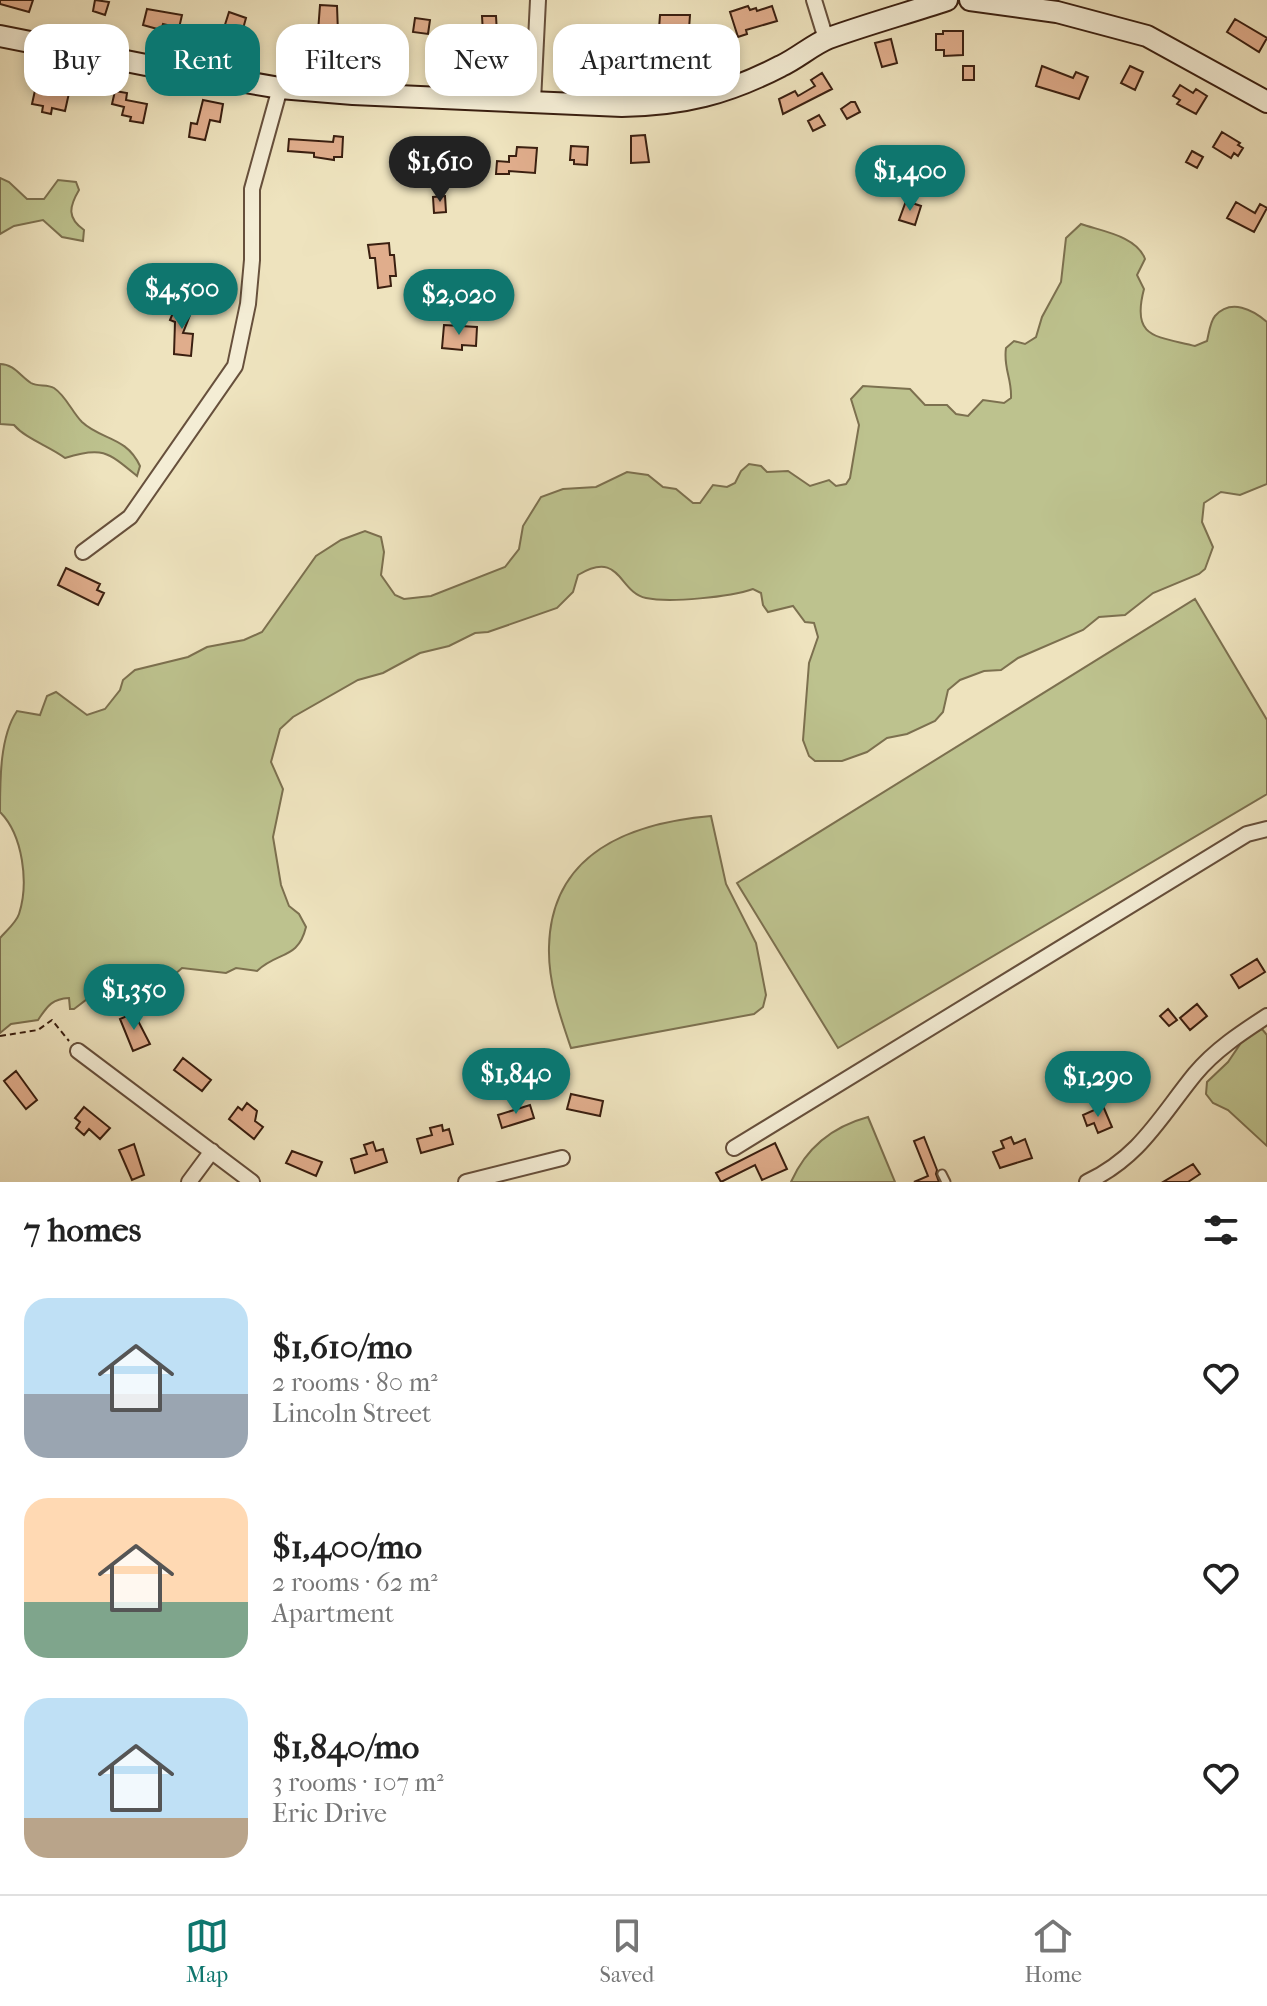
<!DOCTYPE html>
<html lang="en">
<head>
<meta charset="utf-8">
<style>
  :root { --surface:#fff; --page:#f6f6f6; --text:#222; --muted:#767676; --line:#e0e0e0; --accent:#0f766e }
  body { margin:0; font-family:"IM FELL French Canon",serif; background:var(--page); color:var(--text); height:100vh; display:flex; flex-direction:column; font-size:30px; white-space:nowrap }
  * { box-sizing:border-box; margin:0 }
  p { font-size:26px; color:var(--muted) }
  .icon { flex:none; width:44px; height:44px; fill:none; stroke:currentColor; stroke-width:2; stroke-linecap:round; stroke-linejoin:round }
  .map { position:relative; height:1182px; overflow:hidden }
  .panel { display:flex; flex-direction:column; background:var(--surface); flex:1 }
  .panel>* { flex:none }
  .hud { position:absolute; left:24px; top:24px; width:800px; height:72px; display:flex; gap:16px }
  .price { position:absolute; translate:-50% -68px; padding:0 18px; border-radius:28px; background:var(--accent); color:#fff; font-size:26px; line-height:52px; filter:drop-shadow(0 2px 4px #0008) }
  .price::after { content:''; position:absolute; left:50%; top:48px; width:24px; height:18px; margin-left:-12px; background:inherit; clip-path:polygon(0 0,100% 0,50% 100%) }
  .price.current { background:#222; color:#fff }
  ul { padding:0; list-style:none }
  li { display:flex; align-items:center; gap:24px; height:200px; padding:0 24px }
  li span { display:grid; place-items:center; flex:none; width:224px; height:160px; border-radius:24px; color:#555 }
  li>.icon { margin-inline-start:auto }
  span .icon { width:96px; height:96px; fill:#fffc; stroke-width:1 }
  li b { font-size:34px }
  h2 { display:flex; justify-content:space-between; align-items:center; height:96px; padding:0 24px; font-size:34px }
  .pill { padding:0 28px; border-radius:24px; background:var(--surface); box-shadow:0 4px 12px #0003; font-size:28px; line-height:72px }
  .pill.current { background:var(--accent); color:#fff }
  .tab-bar { display:flex; justify-content:space-around; align-items:center; height:112px; border-top:2px solid var(--line); background:var(--surface); font-size:22px; color:var(--muted) }
  .tab-bar a { display:grid; justify-items:center; gap:4px }
  .tab-bar .current { color:var(--accent) }
  .map>svg:first-child { display:block }
</style>
</head>
<body>
<div class="map">
<svg width="1267" height="1182" viewBox="0 0 1267 1182">
  <rect width="100%" height="100%" fill="#eee3be"/>
  <filter id="stains"><feTurbulence type="fractalNoise" baseFrequency=".0025" numOctaves="4"/><feColorMatrix values="0 0 0 0 .2 0 0 0 0 .09 0 0 0 0 .02 0 0 0 .5 -.17"/></filter>
  <radialGradient id="worn" r=".72"><stop offset=".6" stop-color="#630" stop-opacity="0"/><stop offset="1" stop-color="#630" stop-opacity=".3"/></radialGradient>
  <path fill="#bdc28e" stroke="#7c704f" stroke-width="2" d="M0,178L9,182L27,199H44L58,180L76,182L79,190C69,207 67,218 84,230L83,241L62,237L43,220L14,226L0,234Z
    M1081,224C1101,231 1137,236 1145,259L1137,275L1144,289C1131,338 1155,336 1195,346L1207,341C1209,333 1210,322 1215,316C1231,298 1253,310 1267,322V484L1240,495L1221,492L1204,503L1202,522L1213,547L1205,569L1199,574L1153,593L1125,615L1099,617L1083,630L1018,658L1001,670L984,671L960,680L948,690L943,712L935,721L907,734L887,738L867,752L842,761H815L809,756L803,740L809,663L818,637L814,623L805,622L793,606L768,612L763,605L761,593L753,589C730,597 670,603 646,598C618,592 621,549 578,575L573,592L557,608L488,632L475,633L449,646L420,653L383,673L358,680L293,717L280,729L271,762L283,789L273,837L281,885L289,906L299,914L306,927C298,960 278,951 257,971L236,968L226,973L182,968L166,982L148,987L126,981L103,987L74,1009H70L69,998C51,999 47,1007 38,1020L11,1024L0,1033V938C6,931 16,923 19,914C29,883 23,835 0,812C0,779 0,736 17,711L40,715L47,696L56,692L87,715L105,709L120,690L123,680L135,670L188,657L207,647L244,640L262,632L316,556L341,540L365,531L381,537L384,552L381,575L395,595L404,599L431,596L505,567L519,549L523,526L541,497L563,489L596,487L627,472L648,475L663,487L676,489L693,503H700L713,485L727,487L735,483L741,471L749,464L761,466L767,472L788,471L810,486L829,480L836,486L846,484L850,478L859,425L851,399L863,386L910,389L925,405H947L956,414L968,416L983,400L1004,403L1011,398C1012,378 1003,368 1006,348L1014,341L1025,344L1036,337L1042,317L1061,282L1066,238Z
    M0,364C14,364 20,376 31,383C38,387 47,384 54,388C66,396 72,412 82,422C101,440 126,436 140,466L137,476C108,452 102,446 65,458C49,446 26,439 14,425L0,424Z
    M1195,599L1267,720V794L838,1048L737,883Z
    M711,816L726,884L756,943L766,995L763,1007L754,1014L571,1048C560,1016 548,982 549,947C551,853 630,823 711,816Z
    M1262,1029L1267,1035V1146L1228,1110L1213,1103L1206,1094L1207,1082L1228,1062L1245,1037Z
    M868,1117L895,1182H791C806,1148 831,1127 868,1117Z"/>
  <path fill="#e0ad8c" stroke="#3a1f10" stroke-width="2" d="M0,0H33L29,12L0,4Z
    M95,0L109,2L105,15L93,11Z
    M320,5L337,6L338,33L318,32Z
    M748,6L750,10L756,8L757,11L772,6L777,21L746,30L747,34L738,37L730,12Z
    M147,9L182,15L179,28L163,24L161,30L143,25Z
    M229,12L246,18L241,36L223,31Z
    M660,15H690L689,29H683L682,64H664V29H659Z
    M482,16H496L498,51H484Z
    M415,18L430,20L428,34L413,32Z
    M1235,19L1267,38L1259,52L1227,32Z
    M943,31H963V55L944,56V50H936V34H943Z
    M891,39L897,63L882,67L875,43Z
    M592,46L609,47L608,59L591,58Z
    M963,66H974V80H963Z
    M1042,66L1073,78L1076,72L1088,77L1079,99L1036,86Z
    M1130,66L1143,72L1135,90L1121,83Z
    M822,73L832,89L783,114L779,99L795,91L798,96L815,86L811,80Z
    M1180,85L1193,93L1196,89L1207,96L1196,114L1177,104L1180,100L1173,96Z
    M36,86L69,93L65,111L52,108L51,114L42,112L43,106L32,104Z
    M115,91L127,93L126,100L147,104L143,123L130,121L131,117L122,115L124,107L112,104Z
    M203,100L223,104L220,122L210,120L205,140L189,137L191,123L197,124Z
    M851,102H855L860,112L847,119L841,109Z
    M819,115L825,125L813,131L808,121Z
    M1222,132L1240,143L1238,145L1243,148L1238,156L1234,153L1231,158L1213,147Z
    M645,135L649,162L631,163V136Z
    M334,136L343,137L342,157H334V160L314,157V153L288,151L289,139L333,142Z
    M571,146L588,147L587,165L574,164V160H570Z
    M517,147L537,148L535,173L509,171V174H496L497,161L509,162V156H516Z
    M426,148V168L416,169V149Z
    M1192,151L1203,157L1197,168L1186,162Z
    M445,196L446,212L434,213L433,197Z
    M906,201L921,206L915,225L899,220Z
    M1236,202L1255,213L1260,204L1267,208L1254,232L1227,218Z
    M389,243L390,255H394L396,276H390L391,286L378,288L375,258H370L368,245Z
    M177,303L192,310L183,333L193,334L191,356L174,354L175,322L170,320Z
    M444,325L477,327L476,346L462,345V350L442,348Z
    M66,568L100,584L97,590L104,593L98,605L58,585Z
    M1257,959L1265,972L1239,988L1231,975Z
    M1197,1004L1207,1016L1190,1030L1180,1018Z
    M1168,1009L1177,1020L1169,1026L1160,1016Z
    M134,1013L150,1044L133,1051L120,1019Z
    M183,1058L211,1080L202,1091L174,1070Z
    M16,1071L37,1100L26,1109L4,1081Z
    M1104,1074L1110,1085L1095,1093L1089,1080Z
    M571,1094L603,1101L600,1116L567,1109Z
    M247,1103L257,1111L255,1121L263,1127L254,1139L229,1119L238,1107L242,1110Z
    M530,1105L534,1118L502,1128L498,1115Z
    M1103,1106L1112,1127L1098,1133L1094,1123L1087,1126L1083,1115Z
    M84,1107L110,1128L100,1139L89,1129L84,1135L76,1128L80,1122L75,1118Z
    M442,1125L443,1131L449,1129L453,1144L421,1153L417,1139L432,1135L430,1128Z
    M924,1137L937,1170L936,1174L939,1182H914L928,1176L914,1141Z
    M1011,1137L1014,1144L1025,1139L1032,1158L1000,1168L993,1152L1004,1148L1001,1141Z
    M373,1142L376,1151L383,1149L387,1162L355,1173L351,1159L367,1154L364,1145Z
    M775,1143L787,1169L762,1180L755,1165L721,1182L716,1173Z
    M134,1144L144,1175L132,1180L119,1150Z
    M292,1151L322,1162L316,1176L286,1163Z
    M1193,1164L1200,1174L1188,1182H1163Z"/>
  <g fill="none" stroke-linecap="round" stroke-linejoin="round">
    <g stroke="#67503c" stroke-width="11">
      <path id="lane" d="M942,1174L946,1182"/>
    </g>
    <g stroke="#67503c" stroke-width="18">
      <path id="street" d="M814,0L826,39
        M533,101L538,0
        M83,552L130,517L235,366L248,304L252,260V189L280,88
        M78,1051L252,1182
        M734,1148L1247,834L1267,829
        M189,1182L212,1151
        M466,1182L562,1158
        M1087,1182C1140,1157 1160,1117 1195,1074C1215,1050 1241,1033 1267,1016"/>
    </g>
    <g stroke="#3a1f10" stroke-width="24">
      <path id="secondary" d="M970,0L1057,12L1147,36L1267,102
        M0,36L146,65L280,88L353,94L622,106C683,105 727,94 781,66C798,58 812,45 829,38C868,24 908,13 947,0"/>
    </g>
    <path stroke="#3a1f10" stroke-width="2" stroke-dasharray="6 4" stroke-linecap="butt" d="M0,1036L38,1030L52,1020L69,1041"/>
    <use href="#lane" stroke="#f4edd5" stroke-width="7"/>
    <use href="#street" stroke="#f4edd5" stroke-width="14"/>
    <use href="#secondary" stroke="#f4edd5" stroke-width="20"/>
  </g>
  <rect width="100%" height="100%" filter="url(#stains)"/>
  <rect width="100%" height="100%" fill="url(#worn)"/>
</svg>
<b class="price current" style="left:440px;top:204px">$1,610</b>
<b class="price" style="left:910px;top:213px">$1,400</b>
<b class="price" style="left:182px;top:331px">$4,500</b>
<b class="price" style="left:459px;top:337px">$2,020</b>
<b class="price" style="left:134px;top:1032px">$1,350</b>
<b class="price" style="left:516px;top:1116px">$1,840</b>
<b class="price" style="left:1098px;top:1119px">$1,290</b>
<div class="hud">
<a class="pill">Buy</a>
<a class="pill current">Rent</a>
<a class="pill">Filters</a>
<a class="pill">New</a>
<a class="pill">Apartment</a>
</div>
</div>
<section class="panel">
<h2>7 homes<svg class="icon" aria-label="filters" viewBox="0 0 24 24"><path d="M4 7h16M4 17h16"/><circle cx="9" cy="7" r="2"/><circle cx="15" cy="17" r="2"/></svg></h2>
<ul>
<li><span style="background:linear-gradient(#bfe0f5 60%,#9aa5b1 0)"><svg class="icon" aria-label="home" viewBox="0 0 24 24"><path d="M3 11l9-7 9 7M6 9v11h12V9"/></svg></span><div><b>$1,610/mo</b><p>2 rooms · 80 m²</p><p>Lincoln Street</p></div><svg class="icon" aria-label="heart" viewBox="0 0 24 24"><path d="M12 20l-8-8c-3-5 5-10 8-4 3-6 11-1 8 4z"/></svg></li>
<li><span style="background:linear-gradient(#ffd9b3 65%,#7fa58c 0)"><svg class="icon" aria-label="home" viewBox="0 0 24 24"><path d="M3 11l9-7 9 7M6 9v11h12V9"/></svg></span><div><b>$1,400/mo</b><p>2 rooms · 62 m²</p><p>Apartment</p></div><svg class="icon" aria-label="heart" viewBox="0 0 24 24"><path d="M12 20l-8-8c-3-5 5-10 8-4 3-6 11-1 8 4z"/></svg></li>
<li><span style="background:linear-gradient(#bfe0f5 75%,#b9a48a 0)"><svg class="icon" aria-label="home" viewBox="0 0 24 24"><path d="M3 11l9-7 9 7M6 9v11h12V9"/></svg></span><div><b>$1,840/mo</b><p>3 rooms · 107 m²</p><p>Eric Drive</p></div><svg class="icon" aria-label="heart" viewBox="0 0 24 24"><path d="M12 20l-8-8c-3-5 5-10 8-4 3-6 11-1 8 4z"/></svg></li>
</ul>
</section>
<nav class="tab-bar">
<a class="current"><svg class="icon" aria-label="map" viewBox="0 0 24 24"><path d="M3 6l6-2 6 2 6-2v14l-6 2-6-2-6 2zM9 4v14M15 6v14"/></svg>Map</a>
<a><svg class="icon" aria-label="saved" viewBox="0 0 24 24"><path d="M7 4h10v16l-5-4-5 4z"/></svg>Saved</a>
<a><svg class="icon" aria-label="home" viewBox="0 0 24 24"><path d="M3 11l9-7 9 7M6 9v11h12V9"/></svg>Home</a>
</nav>
</body>
</html>
